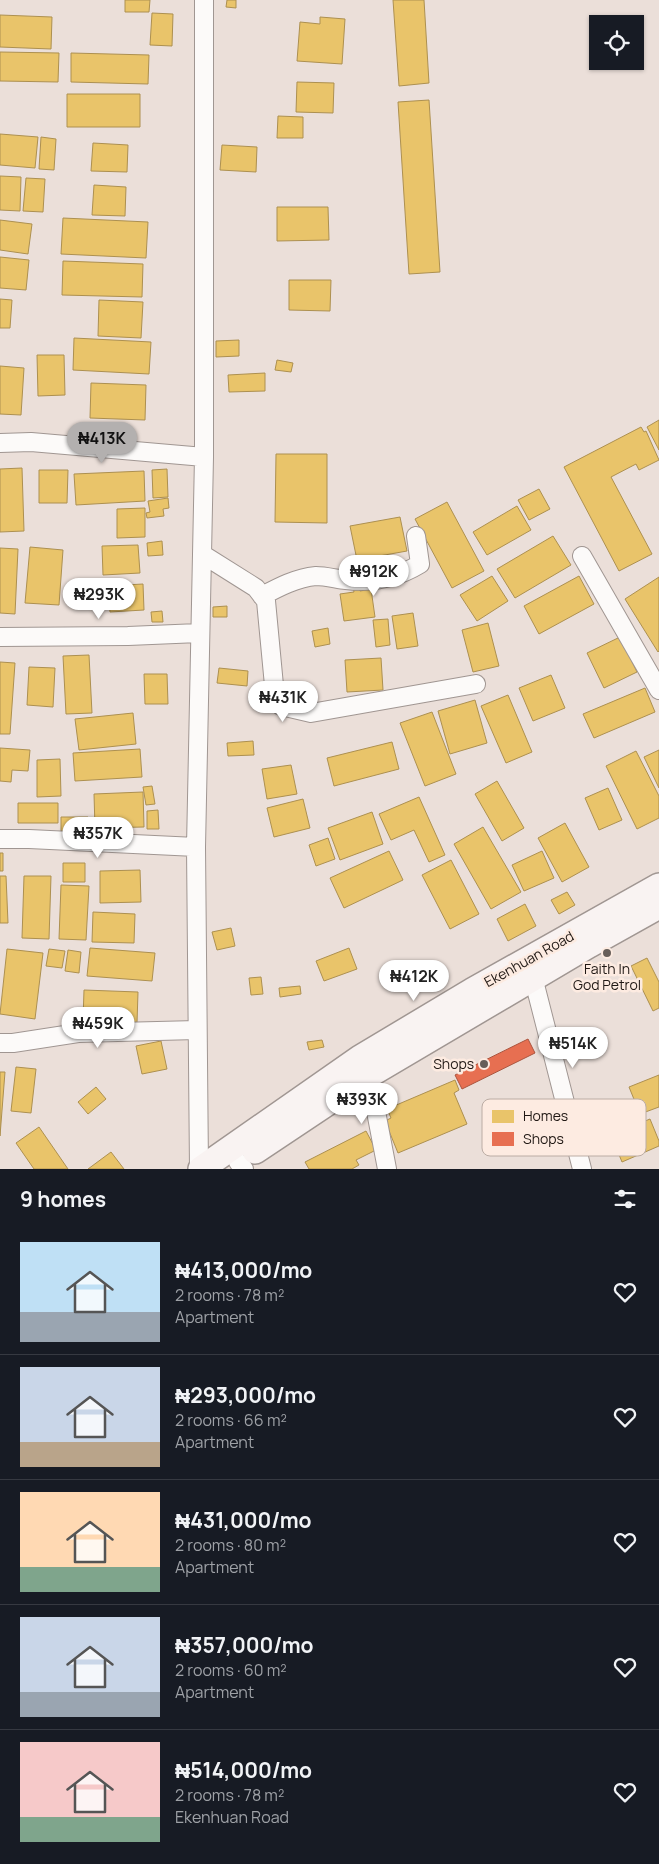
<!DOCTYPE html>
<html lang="en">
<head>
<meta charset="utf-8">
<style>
  :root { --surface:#171b24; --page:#242831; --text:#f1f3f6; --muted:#9ea1a6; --line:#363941; --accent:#b3b0af }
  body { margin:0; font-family:Manrope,sans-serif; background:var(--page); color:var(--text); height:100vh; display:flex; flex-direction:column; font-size:19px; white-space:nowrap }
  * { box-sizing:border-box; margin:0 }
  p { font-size:16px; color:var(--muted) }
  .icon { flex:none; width:28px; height:28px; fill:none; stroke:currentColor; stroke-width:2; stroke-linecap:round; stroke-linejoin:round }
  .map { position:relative; height:1169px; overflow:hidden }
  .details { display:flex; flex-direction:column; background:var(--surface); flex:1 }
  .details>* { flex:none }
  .tools { position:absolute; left:589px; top:15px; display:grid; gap:10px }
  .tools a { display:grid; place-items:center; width:55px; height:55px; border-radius:0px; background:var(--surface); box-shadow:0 1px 4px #0004; font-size:25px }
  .price { position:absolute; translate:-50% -42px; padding:0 11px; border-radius:18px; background:#fff; color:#222; font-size:16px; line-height:32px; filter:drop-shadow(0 1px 2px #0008) }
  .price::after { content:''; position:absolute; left:50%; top:30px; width:15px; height:11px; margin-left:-8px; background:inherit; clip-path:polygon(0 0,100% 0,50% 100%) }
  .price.on { background:var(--accent); color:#111 }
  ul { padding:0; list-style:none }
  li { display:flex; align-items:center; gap:15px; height:125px; padding:0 20px }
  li+li { border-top:1px solid var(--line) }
  li span { display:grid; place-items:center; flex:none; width:140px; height:100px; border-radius:0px; color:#555 }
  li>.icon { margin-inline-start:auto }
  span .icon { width:60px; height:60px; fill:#fffc; stroke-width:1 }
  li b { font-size:21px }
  h2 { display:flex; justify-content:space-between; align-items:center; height:60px; padding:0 20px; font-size:21px }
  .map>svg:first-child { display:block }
</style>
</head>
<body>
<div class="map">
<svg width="659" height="1169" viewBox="0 0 659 1169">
  <rect width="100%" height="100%" fill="#ebdfd9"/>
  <path fill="#e9c46a" stroke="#ad9050" d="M125,0H150L149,12H125Z
    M227,0H236V8L226,7Z
    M393,0H424L429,83L399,86Z
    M152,13L173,14L172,46L150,45Z
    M0,15L52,17L51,49L0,47Z
    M320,17L345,19L342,64L297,61L300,22L320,24Z
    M0,52L59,53L58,82L0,81Z
    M71,53L149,55L148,84L71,82Z
    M297,82L334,83L333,113L296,112Z
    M67,94H140V127H67Z
    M429,100L440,272L409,274L398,102Z
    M278,116L303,117V138H277Z
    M0,134L38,137L35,168L0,165Z
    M41,137L56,139L54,170L39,169Z
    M93,143L128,145L127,172L91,171Z
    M222,145L257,147L256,172L220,170Z
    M0,176L21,177L20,211L0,210Z
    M26,178L45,179L43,212L23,211Z
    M94,185L126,187L125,216L92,215Z
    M277,207H328L329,240L277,241Z
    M63,218L148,222L146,258L61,254Z
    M0,220L32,224L28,254L0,250Z
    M0,257L29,260L26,290L0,288Z
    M63,261L143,264L142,297L62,295Z
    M289,280H331L330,311L289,310Z
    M0,299L12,300L10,328H0Z
    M99,300L143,302L141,338L98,336Z
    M74,338L151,342L149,374L73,370Z
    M239,340V356L216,357V341Z
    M37,355H64L65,395L38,396Z
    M277,360L293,363L291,372L275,370Z
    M0,366L24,368L21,415L0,414Z
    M265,373V391L229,392L228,375Z
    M91,383L146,385L145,420L90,418Z
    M659,420V450L647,427Z
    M641,427L644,432L646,431L659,460L639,470L636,464L611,477L652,554L619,571L564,467Z
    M276,454H327V523L275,522Z
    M22,468L24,531L0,532V469Z
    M167,469L168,497L153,498L152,470Z
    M39,470H68L67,503H39Z
    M144,471L145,501L76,505L74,474Z
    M539,489L550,509L529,520L518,500Z
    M168,498L169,508L163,509L164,516L147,518L146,513L150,512L148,501Z
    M447,502L484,571L452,588L415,519Z
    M517,506L531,530L487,555L473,532Z
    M145,508V537L117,538V509Z
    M400,517L407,551L357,560L350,526Z
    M553,536L571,565L515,598L497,569Z
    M162,541L163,555L148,556L147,543Z
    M138,545L140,573L103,575L102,546Z
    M30,547L63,550L59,605L25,603Z
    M0,548L18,549L15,614L0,613Z
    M492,576L508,601L477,621L460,595Z
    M579,576L594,604L539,634L524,606Z
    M659,577V651L658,652L625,599Z
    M143,584L144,610L110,612L108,586Z
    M359,585L360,591L371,589L375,617L344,621L340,594L354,592L353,586Z
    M227,606V617H213V607Z
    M162,611L163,622H152L151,612Z
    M413,613L418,646L397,649L392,616Z
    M388,619L390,645L376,647L373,620Z
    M488,623L499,666L473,672L462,630Z
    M328,628L330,644L315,647L312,631Z
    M620,637L637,672L604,688L587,653Z
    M89,655L92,713L66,714L63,656Z
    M381,658L383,690L347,692L345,660Z
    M0,662L15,663L10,734H0Z
    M29,667L55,668L53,707L27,705Z
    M219,668L248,671L247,686L217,683Z
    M144,674H167L168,704H145Z
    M551,675L565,708L533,721L519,688Z
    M645,688L655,712L594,738L583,714Z
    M508,695L532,752L506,763L481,706Z
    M475,700L487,743L450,754L438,711Z
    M432,712L456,774L425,786L400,723Z
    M133,713L136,744L79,750L75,719Z
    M253,741L254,755L228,756L227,743Z
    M392,742L399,769L334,786L327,758Z
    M0,748L30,750L28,771L12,770L11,782L0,781Z
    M140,749L142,777L75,781L73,753Z
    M659,750V788L644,757Z
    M636,751L659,796V818L637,829L606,766Z
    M60,759L61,796L37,797V760Z
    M291,765L297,794L267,799L262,769Z
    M497,781L524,828L502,841L475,794Z
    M152,786L155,804L146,805L143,787Z
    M608,788L622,820L599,830L585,798Z
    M143,792L144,827L95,828L94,794Z
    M419,797L445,855L429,862L414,830L391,840L379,814Z
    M303,799L310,828L274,837L267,808Z
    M18,803H58V823H18Z
    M158,810L159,829H147V811Z
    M372,812L383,844L340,860L328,828Z
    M61,817H88V831H61Z
    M565,823L589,867L562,882L538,838Z
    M483,827L521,892L491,909L454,844Z
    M328,838L335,859L316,866L309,845Z
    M389,851L403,880L344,908L330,878Z
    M542,851L554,878L524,891L512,865Z
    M0,853H3V871H0Z
    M451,860L479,914L450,929L422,875Z
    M63,863H85V882H63Z
    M140,870L141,902L100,903V871Z
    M0,876H6L8,923H0Z
    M24,876H51L49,939L22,938Z
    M61,885L89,886L86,940L59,939Z
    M567,892L575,905L559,914L551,900Z
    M525,904L536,926L508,941L497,919Z
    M93,912L135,914L134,943L92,942Z
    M231,928L235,946L217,950L212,932Z
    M90,948L155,953L152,981L87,976Z
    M349,948L357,969L324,981L316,961Z
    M7,949L43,953L35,1019L0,1014Z
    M49,949L65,951L62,968L46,966Z
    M68,950L81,952L79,973L65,971Z
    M647,958L659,982V1008L653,1011L631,966Z
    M261,977L263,994L251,995L249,978Z
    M300,986L301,994L280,997L279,988Z
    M84,990L138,992L137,1023L83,1020Z
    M322,1040L324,1047L309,1050L307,1042Z
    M161,1041L167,1069L142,1074L136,1046Z
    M16,1067L36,1069L31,1113L11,1111Z
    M0,1072H5L0,1136Z
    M659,1075V1107L640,1114L629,1087Z
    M455,1080L459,1090L454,1093L467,1124L398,1153L385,1121L391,1118L387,1109Z
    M96,1087L106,1099L88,1114L78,1102Z
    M650,1119L659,1141V1146L622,1162L611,1135Z
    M39,1127L68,1169H34L16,1143Z
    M366,1131L376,1150L356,1160L359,1165L352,1169H309L305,1162Z
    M111,1152L124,1169H88Z"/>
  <path fill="#e76f51" stroke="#ab553f" d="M528,1039L535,1053L462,1089L455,1075Z"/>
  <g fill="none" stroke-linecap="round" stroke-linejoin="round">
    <g stroke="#a09692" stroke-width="20">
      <path id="minor" d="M0,443L31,442L204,457
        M202,554L256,588L266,601L275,696L281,706L311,713L476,684
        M582,556L659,690
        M262,596C279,587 296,578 316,576C325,576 337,579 346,580C372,583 397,578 420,564L416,536
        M0,637L128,636L199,633
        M0,839H29L196,847
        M533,977L582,1169
        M0,1043H13L78,1033L197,1030
        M369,1075L387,1169
        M238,1162L244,1169
        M199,1169L196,847L204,457V0"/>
    </g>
    <g stroke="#a09692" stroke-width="28">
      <path id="secondary" d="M255,1151L369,1075L589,945L659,906
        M201,1169L360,1058L472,991L659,886"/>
    </g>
    <use href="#minor" stroke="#fcfaf9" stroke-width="18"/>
    <use href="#secondary" stroke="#f9f3f2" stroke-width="25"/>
  </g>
  <g fill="#675e59" stroke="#fdebe1" stroke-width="2">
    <circle cx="607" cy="953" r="5"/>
    <circle cx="484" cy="1064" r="5"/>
  </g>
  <g text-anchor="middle" stroke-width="5" stroke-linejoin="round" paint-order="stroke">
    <g font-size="14" fill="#201814" stroke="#fdebe1">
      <text transform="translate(529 959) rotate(-29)" y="5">Ekenhuan Road</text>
    </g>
    <g font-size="14" fill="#201814" stroke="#fdebe1">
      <text x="607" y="974">Faith In<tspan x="607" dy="16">God Petrol</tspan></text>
      <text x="474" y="1069" text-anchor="end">Shops</text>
    </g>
  </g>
  <rect x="482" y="1099" width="164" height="57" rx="8" fill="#fdebe1" stroke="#bbaca4" stroke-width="1"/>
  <rect x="492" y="1110" width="22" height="13" fill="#e9c46a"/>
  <rect x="492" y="1132" width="22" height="14" fill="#e76f51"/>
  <g font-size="14" fill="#201814">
    <text x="523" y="1121">Homes</text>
    <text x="523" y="1144">Shops</text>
  </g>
</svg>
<div class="tools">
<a><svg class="icon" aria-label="locate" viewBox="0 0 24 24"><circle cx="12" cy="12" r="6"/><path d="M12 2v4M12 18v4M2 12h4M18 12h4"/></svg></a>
</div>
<b class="price on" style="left:102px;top:464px">₦413K</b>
<b class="price" style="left:374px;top:597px">₦912K</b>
<b class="price" style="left:99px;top:620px">₦293K</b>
<b class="price" style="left:283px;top:723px">₦431K</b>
<b class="price" style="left:98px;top:859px">₦357K</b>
<b class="price" style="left:414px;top:1002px">₦412K</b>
<b class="price" style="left:98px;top:1049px">₦459K</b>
<b class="price" style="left:573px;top:1069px">₦514K</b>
<b class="price" style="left:362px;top:1125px">₦393K</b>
</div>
<section class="details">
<h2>9 homes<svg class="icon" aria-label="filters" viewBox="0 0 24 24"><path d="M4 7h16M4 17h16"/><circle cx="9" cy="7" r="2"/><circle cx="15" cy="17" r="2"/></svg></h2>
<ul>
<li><span style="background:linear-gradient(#bfe0f5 70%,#9aa5b1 0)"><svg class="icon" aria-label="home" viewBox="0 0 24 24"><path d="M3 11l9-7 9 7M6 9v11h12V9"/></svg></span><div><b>₦413,000/mo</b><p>2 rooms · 78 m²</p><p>Apartment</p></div><svg class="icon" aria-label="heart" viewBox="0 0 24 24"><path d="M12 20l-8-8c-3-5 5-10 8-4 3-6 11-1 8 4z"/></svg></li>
<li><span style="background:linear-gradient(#c9d6e8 75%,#b9a48a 0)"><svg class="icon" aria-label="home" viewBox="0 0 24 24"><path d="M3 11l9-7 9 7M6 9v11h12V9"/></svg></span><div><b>₦293,000/mo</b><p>2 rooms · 66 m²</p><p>Apartment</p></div><svg class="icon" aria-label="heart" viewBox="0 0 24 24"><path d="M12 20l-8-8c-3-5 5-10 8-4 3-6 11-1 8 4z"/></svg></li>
<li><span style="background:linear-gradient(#ffd9b3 75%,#7fa58c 0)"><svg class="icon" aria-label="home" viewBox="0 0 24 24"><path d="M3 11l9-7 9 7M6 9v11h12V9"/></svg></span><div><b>₦431,000/mo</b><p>2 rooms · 80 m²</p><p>Apartment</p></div><svg class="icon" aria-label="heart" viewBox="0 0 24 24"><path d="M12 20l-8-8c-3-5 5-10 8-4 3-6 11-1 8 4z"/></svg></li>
<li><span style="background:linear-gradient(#c9d6e8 75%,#9aa5b1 0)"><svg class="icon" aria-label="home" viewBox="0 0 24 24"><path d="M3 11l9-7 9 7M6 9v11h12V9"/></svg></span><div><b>₦357,000/mo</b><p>2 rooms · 60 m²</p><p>Apartment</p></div><svg class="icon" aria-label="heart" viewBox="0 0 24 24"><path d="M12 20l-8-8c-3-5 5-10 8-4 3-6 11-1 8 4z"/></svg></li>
<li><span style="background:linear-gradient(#f6c9c9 75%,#7fa58c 0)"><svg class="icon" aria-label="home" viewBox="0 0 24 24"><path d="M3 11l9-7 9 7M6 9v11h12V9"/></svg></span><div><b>₦514,000/mo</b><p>2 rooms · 78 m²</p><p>Ekenhuan Road</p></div><svg class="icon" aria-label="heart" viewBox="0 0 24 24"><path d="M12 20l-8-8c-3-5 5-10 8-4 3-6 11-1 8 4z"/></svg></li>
</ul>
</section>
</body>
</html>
